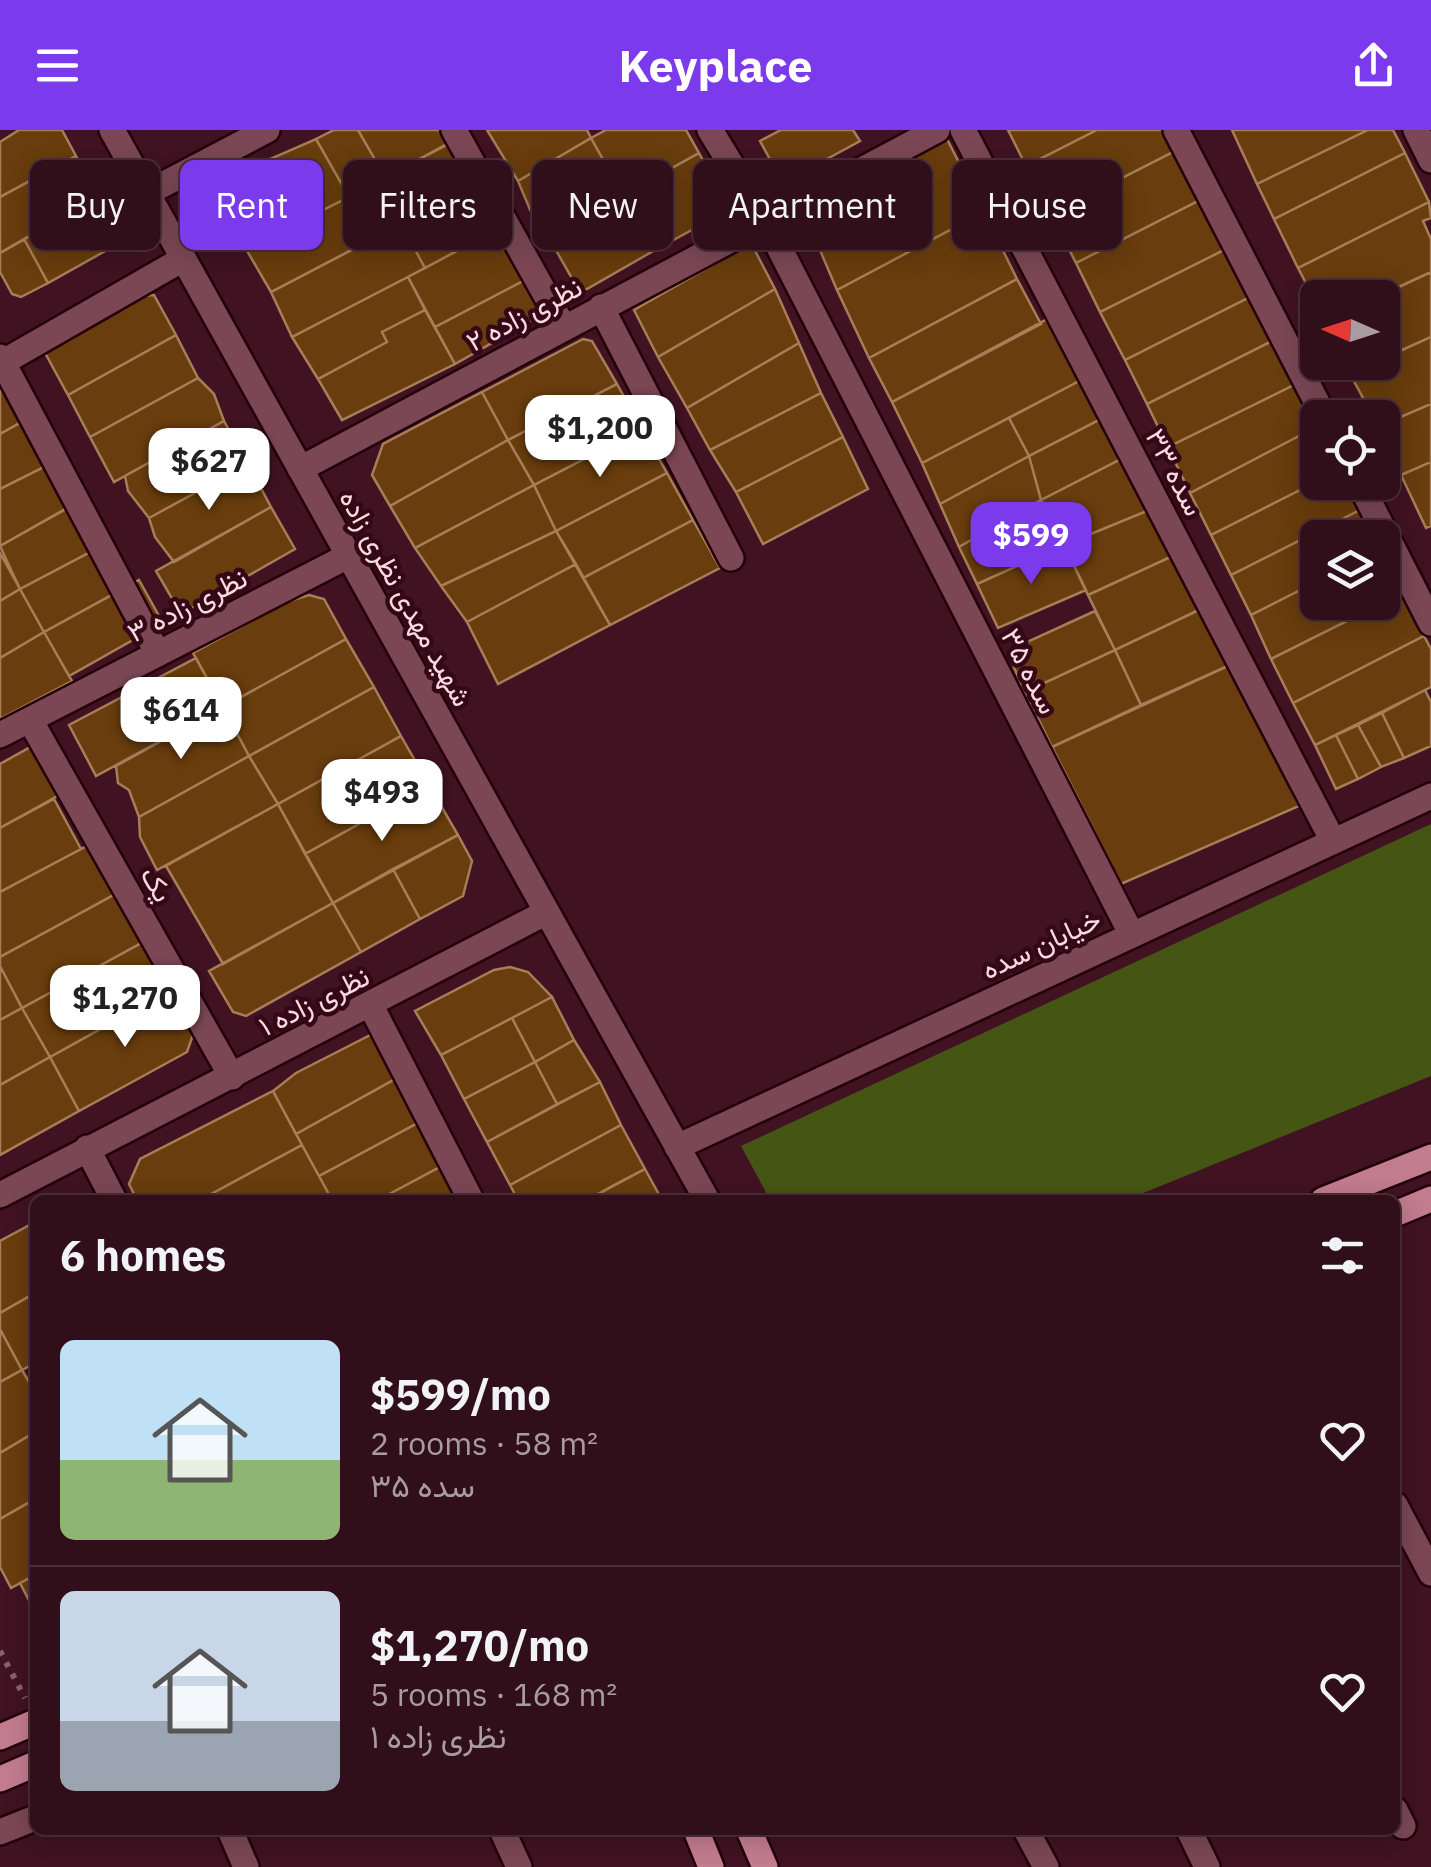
<!DOCTYPE html>
<html lang="en">
<head>
<meta charset="utf-8">
<style>
  :root { --surface:#300e1a; --page:#3c1c27; --text:#f1f3f6; --muted:#a89ca2; --line:#4b2e39; --accent:#7c3aed }
  body { margin:0; font-family:"IBM Plex Sans",Vazirmatn,sans-serif; background:var(--page); color:var(--text); height:100vh; display:flex; flex-direction:column; font-size:38px; white-space:nowrap }
  * { box-sizing:border-box; margin:0 }
  p { font-size:32px; color:var(--muted) }
  .icon { flex:none; width:55px; height:55px; fill:none; stroke:currentColor; stroke-width:2; stroke-linecap:round; stroke-linejoin:round }
  .map { position:relative; flex:1; overflow:hidden }
  .sheet { position:absolute; left:30px; top:1065px; width:1370px; height:640px; display:flex; flex-direction:column; background:var(--surface); border-radius:15px; box-shadow:0 5px 25px #0003,0 0 0 2px var(--line) }
  .sheet>* { flex:none }
  .hud { position:absolute; left:30px; top:30px; width:1372px; height:90px; display:flex; gap:20px }
  .needle { width:65px; rotate:273deg }
  .tools { position:absolute; left:1300px; top:150px; display:grid; gap:20px }
  .tools a { display:grid; place-items:center; width:100px; height:100px; border-radius:15px; background:var(--surface); box-shadow:0 5px 25px #0003,0 0 0 2px var(--line); font-size:50px }
  .price { position:absolute; translate:-50% -85px; padding:0 22px; border-radius:20px; background:#fff; color:#222; font-size:32px; line-height:65px; filter:drop-shadow(0 2px 5px #0008) }
  .price::after { content:''; position:absolute; left:50%; top:60px; width:30px; height:22px; margin-left:-15px; background:inherit; clip-path:polygon(0 0,100% 0,50% 100%) }
  .price.selected { background:var(--accent); color:#fff }
  ul { padding:0; list-style:none }
  li { display:flex; align-items:center; gap:30px; height:250px; padding:0 30px }
  li+li { border-top:2px solid var(--line) }
  li span { display:grid; place-items:center; flex:none; width:280px; height:200px; border-radius:15px; color:#555 }
  li>.icon { margin-inline-start:auto }
  span .icon { width:120px; height:120px; fill:#fffc; stroke-width:1 }
  li b { font-size:42px }
  h2 { display:flex; justify-content:space-between; align-items:center; height:120px; padding:0 30px; font-size:42px }
  .tag { padding:0 35px; border-radius:15px; background:var(--surface); box-shadow:0 5px 25px #0003,0 0 0 2px var(--line); font-size:35px; line-height:90px }
  .tag.selected { background:var(--accent); color:#fff }
  header { display:flex; justify-content:space-between; align-items:center; height:130px; padding:0 30px; background:var(--accent); color:#fff; font-size:45px; font-weight:700 }
  .map>svg:first-child { display:block }
</style>
</head>
<body>
<header><svg class="icon" aria-label="menu" viewBox="0 0 24 24"><path d="M4 6h16M4 12h16M4 18h16"/></svg>Keyplace<svg class="icon" aria-label="share" viewBox="0 0 24 24"><path d="M12 15V3M7 8l5-5 5 5M5 13v7h14v-7"/></svg></header>
<div class="map">
<svg width="1431" height="1737" viewBox="0 0 1431 1737">
  <rect width="100%" height="100%" fill="#401222"/>
  <path fill="#455614" d="M1431,694V946L1126,1070H770L741,1016Z"/>
  <path fill="#693d0d" stroke="#a77e58" stroke-width="2.5" d="M19,0H62L76,26L0,67V12Z
    M334,0H358L385,47L349,67L316,9Z
    M358,0H464L466,5L385,47Z
    M487,0H587L591,8L518,51Z
    M606,0H686L699,23L623,65L591,8Z
    M781,0H853L860,11L790,49L780,48L760,11Z
    M1008,0H1097L1026,36Z
    M1097,0H1174L1183,17L1051,84L1026,36Z
    M1232,0H1368L1257,54Z
    M1393,0L1405,23L1274,89L1257,54L1368,0Z
    M591,8L623,65L549,108L531,82L518,51Z
    M316,9L349,67L303,90L270,29Z
    M947,9L984,82L837,160L805,85Z
    M449,13L473,56L371,110L349,67Z
    M1183,17L1208,66L1076,133L1051,84Z
    M699,23L726,72L723,83L655,120L623,65Z
    M1405,23L1429,72L1298,138L1274,89Z
    M76,26L99,67L0,123V67Z
    M270,29L303,90L275,104L243,44Z
    M243,44L275,104L246,119L220,75L227,53Z
    M473,56L498,99L425,138L401,94Z
    M623,65L655,120L587,159H578L549,108Z
    M1208,66L1232,116L1100,182L1076,133Z
    M99,67L119,105L116,115L48,153L24,109Z
    M349,67L371,110L271,162L246,119Z
    M1429,72L1431,88L1423,91L1431,109V142L1375,168H1318V176L1298,138Z
    M984,82L1017,149L869,228L837,160Z
    M401,94L425,138L292,207L271,162Z
    M498,99L527,149L435,197L408,147Z
    M24,109L48,153L21,167L12,164L0,142V123Z
    M751,113L775,159L658,227L634,180Z
    M1232,116L1256,164L1125,230L1100,182Z
    M1431,142V207L1382,229V168H1375Z
    M408,147L425,180L382,202L387,212L318,249L292,207Z
    M527,149L541,180L536,188L455,234L435,197Z
    M1017,149L1041,194L892,272L869,228Z
    M775,159L799,213L687,278L658,227Z
    M1256,164L1278,208L1147,274L1125,230Z
    M154,165L176,205L68,265L44,221L142,166Z
    M425,180L455,234L342,290L318,249L387,212L382,202Z
    M1053,186L1083,249L922,333L892,272Z
    M176,205L198,248L90,307L68,265Z
    M1431,207V274L1382,295V288H1374L1350,244Z
    M1278,208L1300,252L1168,317L1147,274Z
    M583,209L592,211L617,254L508,310L482,262Z
    M799,213L821,263L710,320L687,278Z
    M0,248L36,284L0,304Z
    M198,248L214,264L224,291L114,352L90,307Z
    M1083,249L1103,288L1029,326L1009,288Z
    M1300,252L1318,296L1190,363L1168,317Z
    M617,254L642,299L534,355L508,310Z
    M482,262L508,310L390,376L372,345L383,314Z
    M821,263L843,307L736,362L710,320Z
    M1431,274V332L1401,345L1382,307V295Z
    M36,284L60,329L0,359V304Z
    M1009,288L1029,326L940,374L922,333Z
    M1103,288L1127,326L1041,370L1029,326Z
    M224,291L248,334L149,388L128,361L125,346Z
    M1318,296V351L1211,405L1190,363Z
    M642,299L667,343L556,401L534,355Z
    M843,307L868,359L763,414L736,362Z
    M508,310L534,355L415,418L390,376Z
    M1029,326L1041,370L959,417L940,374Z
    M1127,326L1154,378L1064,415L1041,370Z
    M60,329L82,370L0,416V359Z
    M1431,332V396L1426,398L1401,345Z
    M248,334L271,377L174,432L155,407L149,388Z
    M667,343L693,390L583,448L556,401Z
    M1318,351L1350,352L1362,379L1231,445L1211,405Z
    M534,355L556,401L441,456L415,418Z
    M1041,370L1064,415L977,454L959,417Z
    M74,374L98,418L20,459L0,416Z
    M271,377L295,419L181,484L156,441Z
    M1154,378L1177,424L1088,465L1064,415Z
    M1362,379L1377,408H1318V451L1251,485L1231,445Z
    M693,390L720,438L610,495L583,448Z
    M556,401L576,434L467,492L441,456Z
    M1064,415L1086,460L998,498L977,454Z
    M98,418L121,460L44,502L20,459Z
    M1382,418L1403,463L1271,529L1251,485L1318,451V472H1382Z
    M0,423L20,459L0,471Z
    M1177,424L1203,478L1115,520L1088,465Z
    M576,434L610,495L498,554L467,492Z
    M139,450L163,493L69,546L44,502Z
    M20,459L44,502L0,528V471Z
    M1403,463L1424,506L1293,573L1271,529Z
    M309,465L324,469L346,509L223,577L193,523L286,472Z
    M1203,478L1230,535L1141,575L1115,520Z
    M1095,481L1115,520L1025,562L1011,531L1016,517Z
    M44,502L72,551L0,589V528Z
    M1424,506L1431,519V557L1315,615L1293,573Z
    M346,509L374,557L249,626L223,577Z
    M1115,520L1141,575L1052,617L1025,562Z
    M196,528L223,577L96,646L69,595Z
    M1230,535L1299,676L1121,754L1052,617Z
    M374,557L401,606L278,674L249,626Z
    M1425,560L1431,572V616L1404,628L1382,583Z
    M223,577L249,626L139,687L129,660L118,653L116,636Z
    M1382,583L1404,628L1381,637L1358,595Z
    M1358,595L1381,637L1358,649L1336,605Z
    M52,605L79,654L0,698V634Z
    M1336,605L1358,649L1336,659L1315,615Z
    M401,606L429,655L305,724L278,674Z
    M249,626L278,674L157,740L140,707L139,687Z
    M429,655L458,705L333,773L305,724Z
    M54,669L81,719L0,762V698Z
    M278,674L333,773L223,834L166,736Z
    M458,705L472,731L463,766L420,789L393,739Z
    M87,716L104,727L121,761L0,827V762Z
    M393,739L420,789L361,822L333,773Z
    M121,761L147,810L22,878L0,836V827Z
    M333,773L361,822L246,886L233,882L209,841Z
    M147,810L173,859L50,927L22,878Z
    M0,836L22,878L0,890Z
    M510,837L528,842L552,867L441,925L415,881L494,840Z
    M173,859L195,899L187,922L79,981L50,927Z
    M552,867L574,910L535,932L512,888Z
    M22,878L50,927L0,955V890Z
    M512,888L535,932L464,969L441,925Z
    M378,901L406,943L296,1004L273,961L296,943Z
    M574,910L600,952L557,974L535,932Z
    M50,927L79,981L0,1025V955Z
    M535,932L557,974L487,1012L464,969Z
    M406,943L429,987L319,1046L296,1004Z
    M600,952L621,995L510,1055L487,1012Z
    M273,961L302,1015L200,1070H137L129,1054L140,1029Z
    M429,987L453,1030L378,1070H332L319,1046Z
    M621,995L645,1039L587,1070H518L510,1055Z
    M302,1015L332,1070H200L246,1045Z
    M453,1030L474,1070H378Z
    M645,1039L662,1070H587L614,1055Z
    M35,1092V1163L0,1183V1111Z
    M35,1163V1233L22,1240L0,1199V1183Z
    M0,1199L22,1240L0,1252Z
    M22,1240L35,1262V1302L0,1323V1252Z
    M35,1302V1369L0,1389V1323Z
    M35,1369V1445L11,1458L0,1437V1389Z
    M35,1445V1482L20,1453Z"/>
  <g fill="none" stroke-linecap="round" stroke-linejoin="round">
    <g stroke="#24000b" stroke-width="30">
      <path id="minor" d="M112,0L707,1070
        M454,0L563,196
        M710,0L765,90L1132,805
        M963,0L1333,711
        M1176,0L1325,288
        M1416,0L1431,30
        M147,63L267,0
        M601,177L731,428
        M0,227L158,524
        M0,234L183,129
        M300,339L937,0
        M1359,352L1431,493
        M30,590L232,947
        M0,605L348,426
        M371,876L471,1070
        M677,1017L1431,666
        M87,1018L114,1070
        M0,1065L547,782
        M1395,1375L1431,1443
        M1395,1680L1403,1696
        M230,1700L246,1737
        M502,1700L519,1737
        M1026,1700L1046,1737
        M1189,1700L1207,1737
        M0,1702L35,1688"/>
    </g>
    <g stroke="#24000b" stroke-width="30">
      <path id="major" d="M1323,1070L1431,1027
        M1395,1084L1431,1069
        M0,1607L35,1592
        M0,1649L35,1634
        M696,1700L711,1737
        M749,1700L765,1737"/>
    </g>
    <path stroke="#89616d" stroke-width="6" stroke-dasharray="5 8" stroke-linecap="butt" d="M0,1521L25,1568"/>
    <use href="#minor" stroke="#7b4755" stroke-width="25"/>
    <use href="#major" stroke="#c17c8e" stroke-width="25"/>
  </g>
  <g text-anchor="middle" stroke-width="9" stroke-linejoin="round" paint-order="stroke">
    <g font-size="28" fill="#fadae1" stroke="#350818">
      <text transform="translate(524 184) rotate(-28)" y="10">نظری زاده ۲</text>
      <text transform="translate(1175 342) rotate(63)" y="10">سده ۳۳</text>
      <text transform="translate(406 468) rotate(61)" y="10">شهید مهدی نظری زاده</text>
      <text transform="translate(187 475) rotate(-27)" y="10">نظری زاده ۳</text>
      <text transform="translate(1030 541) rotate(63)" y="10">سده ۳۵</text>
      <text transform="translate(157 754) rotate(60)" y="10">یک</text>
      <text transform="translate(1041 814) rotate(-25)" y="10">خیابان سده</text>
      <text transform="translate(314 871) rotate(-27)" y="10">نظری زاده ۱</text>
    </g>
  </g>
</svg>
<div class="tools">
<a><svg class="needle" viewBox="-14 -14 28 28"><path d="M0-13l5 13h-10z" fill="#e53935"/><path d="M0 13l5-13h-10z" fill="#a89ca2"/></svg></a>
<a><svg class="icon" aria-label="locate" viewBox="0 0 24 24"><circle cx="12" cy="12" r="6"/><path d="M12 2v4M12 18v4M2 12h4M18 12h4"/></svg></a>
<a><svg class="icon" aria-label="layers" viewBox="0 0 24 24"><path d="M12 4l9 5-9 5-9-5zM3 14l9 5 9-5"/></svg></a>
</div>
<b class="price" style="left:600px;top:350px">$1,200</b>
<b class="price" style="left:209px;top:383px">$627</b>
<b class="price selected" style="left:1031px;top:457px">$599</b>
<b class="price" style="left:181px;top:632px">$614</b>
<b class="price" style="left:382px;top:714px">$493</b>
<b class="price" style="left:125px;top:920px">$1,270</b>
<div class="hud">
<a class="tag">Buy</a>
<a class="tag selected">Rent</a>
<a class="tag">Filters</a>
<a class="tag">New</a>
<a class="tag">Apartment</a>
<a class="tag">House</a>
</div>
<section class="sheet">
<h2>6 homes<svg class="icon" aria-label="filters" viewBox="0 0 24 24"><path d="M4 7h16M4 17h16"/><circle cx="9" cy="7" r="2"/><circle cx="15" cy="17" r="2"/></svg></h2>
<ul>
<li><span style="background:linear-gradient(#bfe0f5 60%,#8fb573 0)"><svg class="icon" aria-label="home" viewBox="0 0 24 24"><path d="M3 11l9-7 9 7M6 9v11h12V9"/></svg></span><div><b>$599/mo</b><p>2 rooms · 58 m²</p><p>سده ۳۵</p></div><svg class="icon" aria-label="heart" viewBox="0 0 24 24"><path d="M12 20l-8-8c-3-5 5-10 8-4 3-6 11-1 8 4z"/></svg></li>
<li><span style="background:linear-gradient(#c9d6e8 65%,#9aa5b1 0)"><svg class="icon" aria-label="home" viewBox="0 0 24 24"><path d="M3 11l9-7 9 7M6 9v11h12V9"/></svg></span><div><b>$1,270/mo</b><p>5 rooms · 168 m²</p><p>نظری زاده ۱</p></div><svg class="icon" aria-label="heart" viewBox="0 0 24 24"><path d="M12 20l-8-8c-3-5 5-10 8-4 3-6 11-1 8 4z"/></svg></li>
</ul>
</section>
</div>
</body>
</html>
